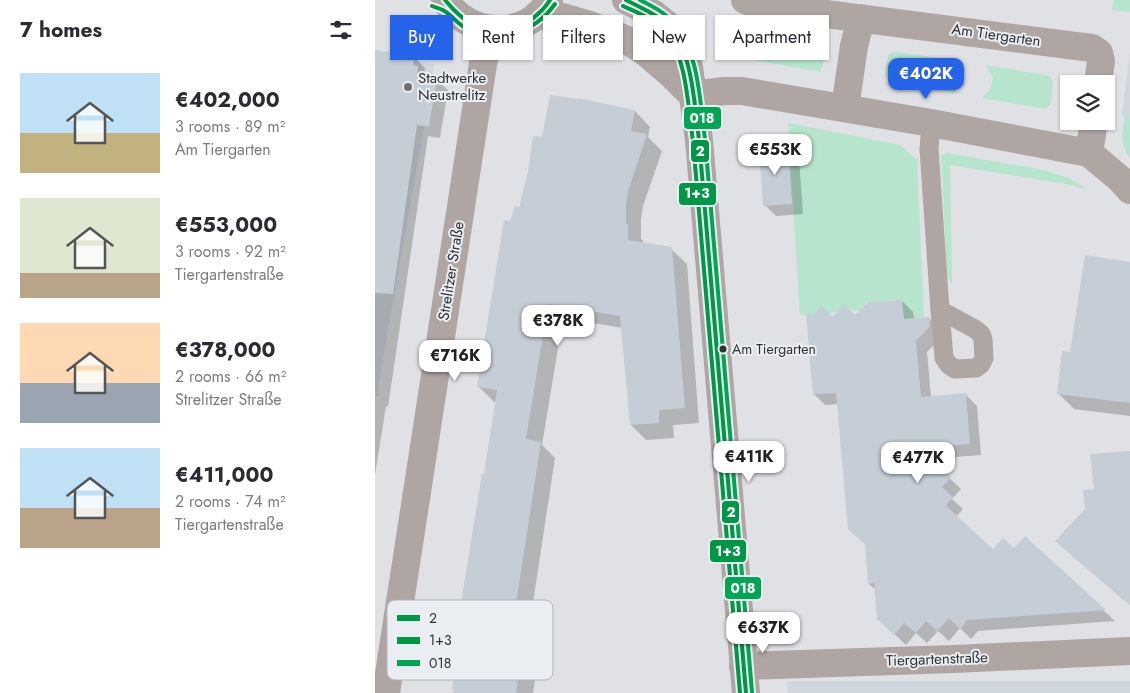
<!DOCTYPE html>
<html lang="en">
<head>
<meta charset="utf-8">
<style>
  :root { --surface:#fff; --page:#f2f2f3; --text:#2b2b33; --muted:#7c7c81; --accent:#2563eb }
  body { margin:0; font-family:Jost,sans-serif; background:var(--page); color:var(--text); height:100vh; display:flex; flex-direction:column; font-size:19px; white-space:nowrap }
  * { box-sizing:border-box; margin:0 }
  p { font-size:16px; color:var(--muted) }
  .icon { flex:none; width:28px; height:28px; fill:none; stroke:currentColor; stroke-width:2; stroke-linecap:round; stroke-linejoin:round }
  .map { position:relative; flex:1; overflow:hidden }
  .side { display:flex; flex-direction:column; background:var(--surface); width:375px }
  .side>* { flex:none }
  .guide { position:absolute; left:15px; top:15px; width:475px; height:45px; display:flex; gap:10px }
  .fabs { position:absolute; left:685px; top:75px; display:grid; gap:10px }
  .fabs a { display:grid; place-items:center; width:55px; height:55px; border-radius:0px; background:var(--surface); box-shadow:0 1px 4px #0004; font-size:25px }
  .price { position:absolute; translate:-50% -42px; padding:0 11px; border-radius:10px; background:#fff; color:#222; font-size:16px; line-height:32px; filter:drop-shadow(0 1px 2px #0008) }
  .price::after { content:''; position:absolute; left:50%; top:30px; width:15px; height:11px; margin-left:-8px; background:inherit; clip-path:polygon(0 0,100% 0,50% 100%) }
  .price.selected { background:var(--accent); color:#fff }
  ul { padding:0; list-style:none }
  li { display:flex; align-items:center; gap:15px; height:125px; padding:0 20px }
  li span { display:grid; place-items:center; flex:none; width:140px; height:100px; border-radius:0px; color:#555 }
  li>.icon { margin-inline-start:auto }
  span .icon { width:60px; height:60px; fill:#fffc; stroke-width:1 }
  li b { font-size:21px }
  h2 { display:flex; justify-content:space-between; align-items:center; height:60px; padding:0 20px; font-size:21px }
  .tag { padding:0 18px; border-radius:0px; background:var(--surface); box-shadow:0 1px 4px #0004; font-size:18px; line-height:45px }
  .tag.selected { background:var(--accent); color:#fff }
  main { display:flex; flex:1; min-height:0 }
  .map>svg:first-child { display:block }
</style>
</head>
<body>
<main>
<section class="side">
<h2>7 homes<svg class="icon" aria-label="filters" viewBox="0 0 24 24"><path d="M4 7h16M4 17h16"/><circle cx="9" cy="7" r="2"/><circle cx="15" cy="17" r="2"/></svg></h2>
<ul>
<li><span style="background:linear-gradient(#bfe0f5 60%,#c2b280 0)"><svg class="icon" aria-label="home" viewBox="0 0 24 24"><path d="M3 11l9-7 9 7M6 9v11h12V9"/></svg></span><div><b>€402,000</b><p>3 rooms · 89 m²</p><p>Am Tiergarten</p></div></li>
<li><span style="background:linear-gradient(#dfe7d0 75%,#b9a48a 0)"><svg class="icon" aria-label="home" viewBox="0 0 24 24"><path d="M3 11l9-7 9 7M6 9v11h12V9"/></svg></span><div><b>€553,000</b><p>3 rooms · 92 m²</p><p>Tiergartenstraße</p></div></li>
<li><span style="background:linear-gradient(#ffd9b3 60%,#9aa5b1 0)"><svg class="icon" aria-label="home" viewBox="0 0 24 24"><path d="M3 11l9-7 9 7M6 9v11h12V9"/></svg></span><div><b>€378,000</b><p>2 rooms · 66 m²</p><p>Strelitzer Straße</p></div></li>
<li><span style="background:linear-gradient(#bfe0f5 60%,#b9a48a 0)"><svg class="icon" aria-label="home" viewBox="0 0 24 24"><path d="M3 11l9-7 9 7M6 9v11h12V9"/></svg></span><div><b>€411,000</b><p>2 rooms · 74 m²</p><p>Tiergartenstraße</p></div></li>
</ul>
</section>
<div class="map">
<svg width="755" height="693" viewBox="0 0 755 693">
  <rect width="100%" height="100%" fill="#dfe1e4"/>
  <path fill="#d0d6de" d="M0,50L44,56L43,61L59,64L57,77L62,78L54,127H49L7,364L3,393H4L3,397L0,396Z
    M755,53V158L749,147L747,138L750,115H747Z
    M412,681H755V693H413Z"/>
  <path fill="#b6e4cd" d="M739,0H755V12L737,10Z
    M358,39L451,50L446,72L367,58Z
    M518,51L588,62C575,72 574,79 581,93L514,81L510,75L513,55Z
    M610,65L675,76L678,81L676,103L671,109L607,98L615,90L618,77Z
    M750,115L755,116V158C744,144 748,132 750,115Z
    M413,123L525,145L542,160L549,317L529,319L527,300H514L506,309H499L492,302L485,310L476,311L469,304L462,312L425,315Z
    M572,153L669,170L694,178L713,190L697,185L575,165L577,285L572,275L566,156Z"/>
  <path fill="#0003" d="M0,51L39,57L50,68L49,74L54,78L61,79L73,90L65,138L53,136L13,407L11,406L0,475Z
    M260,111L275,127L273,137L287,151L268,206L266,219V239L268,241V244L296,249L312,264L324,423L298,425L299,438L271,440L256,425L248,328L188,318L167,445L180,458L152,642L164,654L158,693H79L88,631L83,627L110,475L122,402H119L103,386L136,223L145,208L168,139Z
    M413,147L424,158L428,214L401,216L390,205Z
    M755,263V416L699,409L683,393L696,354Z
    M527,301L538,312L539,319L554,318L565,329L566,338L552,352L556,397L591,395L602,406L606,455L554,459L586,489L577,499L588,509L581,517L618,551L639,550L650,538L740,621L603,631L596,639L585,628L574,641L563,631L552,643L541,633L531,645L515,630L501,590L494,584L491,545L474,529L463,404L450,405L439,394L458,318L480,316Z
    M755,452V605L693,552L682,541L711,509L720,490Z"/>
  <path fill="#c5cdd7" d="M0,50L40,56L38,65L43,66L42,75L62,78L54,127L42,125L18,294L0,293Z
    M175,95L202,99L203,98L260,110L256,131L272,134L253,191L251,203V224H253V240L297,247L310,408L284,410V423L255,425L245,316L173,304L151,439L166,442L136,636L149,637L141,693H78L79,689H77L87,628L82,627L107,474H109L122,390L102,387L129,220L135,221L140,206L144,207L153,172L158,136L167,137Z
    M413,145L417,204L388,206L384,147Z
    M710,255L755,262V403L682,394L687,351L695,352Z
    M527,300L529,319L554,317L555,326L541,341L546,397L591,393L595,444L543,448L576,477L567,487L578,497L571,506L618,549L628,538L639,548L650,536L731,610L592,620L585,629L574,618L562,631L551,621L541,633L529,623L519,635L502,619L499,583L493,584L490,544L473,529L461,393L438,394L431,314H439L446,306L458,317L469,304L480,315L493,302Z
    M755,451V605L680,541L710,509L708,490L719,489L715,454Z"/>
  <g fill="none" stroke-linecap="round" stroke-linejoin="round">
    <path stroke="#afa5a3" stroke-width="19" d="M556,123L554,149L565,310L569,358L574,365L580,369L601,368L606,364L609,358L608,339L606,334L600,329L565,310"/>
    <path stroke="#afa5a3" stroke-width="28" d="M70,0C93,37 151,41 174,1
      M251,0L279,14L295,27L306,44L314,67L324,140L371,693
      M370,0L381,5L717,48L724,53L726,61L723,84
      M162,15L187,17L215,25L248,38L269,51L298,76L317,95
      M317,95L349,91H367L556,123L714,153L745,179L755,190
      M470,108L479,46L486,18
      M714,153L719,121
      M368,666L579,659L755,651
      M11,693L108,64L113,45L124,30"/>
    <g stroke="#eaeef3" stroke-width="8">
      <path id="bus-1" d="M70,0C77,8 83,16 93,21C115,34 147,31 165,12C169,9 172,4 175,0
        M251,0C266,8 282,14 294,26C317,49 320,108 324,140L371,693"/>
    </g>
    <g stroke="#eaeef3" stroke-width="8">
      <path id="bus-2" d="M57,6C62,8 67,9 71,12C77,16 82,23 89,27C122,46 159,33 180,4
        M248,6C263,13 280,19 291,32C312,58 313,108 318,141L365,693"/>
    </g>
    <g stroke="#eaeef3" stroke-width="8">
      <path id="bus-3" d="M265,0C277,6 291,13 300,24C324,53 325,103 330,139L377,692"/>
    </g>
    <use href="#bus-1" stroke="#009847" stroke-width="4"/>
    <use href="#bus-2" stroke="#009847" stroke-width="4"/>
    <use href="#bus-3" stroke="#00a651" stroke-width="4"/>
  </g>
  <circle fill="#6d6f71" stroke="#eaeef3" stroke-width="2" cx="33" cy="87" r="5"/>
  <circle fill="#303133" stroke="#eaeef3" stroke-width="2" cx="348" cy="349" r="4.5"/>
  <g text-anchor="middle" stroke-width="4" stroke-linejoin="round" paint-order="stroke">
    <g font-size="14" fill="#303133" stroke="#eaeef3" text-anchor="start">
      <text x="357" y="354">Am Tiergarten</text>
    </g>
    <g font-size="15" fill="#303133" stroke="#eaeef3">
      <text transform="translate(621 35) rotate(8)" y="5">Am Tiergarten</text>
      <text transform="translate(76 271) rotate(-81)" y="5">Strelitzer Straße</text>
      <text transform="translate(562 659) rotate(-2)" y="5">Tiergartenstraße</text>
    </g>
    <g font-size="15" fill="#303133" stroke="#eaeef3" text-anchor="start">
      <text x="43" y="83">Stadtwerke<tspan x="43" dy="17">Neustrelitz</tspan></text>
    </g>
  </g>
  <rect x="12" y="600" width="166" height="80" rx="8" fill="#eaeef3" stroke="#b2b5b9" stroke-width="1"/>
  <rect x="22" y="615" width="23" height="6" fill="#009847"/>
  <rect x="22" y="637" width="23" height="7" fill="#009847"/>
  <rect x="22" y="660" width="23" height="6" fill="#00a651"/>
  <g font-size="14" fill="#303133">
    <text x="54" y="623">2</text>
    <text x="54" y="645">1+3</text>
    <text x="54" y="668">018</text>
  </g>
  <g stroke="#eaeef3" stroke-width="2">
    <rect x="308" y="106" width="39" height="24" rx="5" fill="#00a651"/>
    <rect x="315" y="139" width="20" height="24" rx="5" fill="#009847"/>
    <rect x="303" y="182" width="39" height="24" rx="5" fill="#009847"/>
    <rect x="346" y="500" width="19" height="24" rx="5" fill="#009847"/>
    <rect x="334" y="539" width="38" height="24" rx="5" fill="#009847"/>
    <rect x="349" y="576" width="38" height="24" rx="5" fill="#00a651"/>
  </g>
  <g font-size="14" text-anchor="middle" font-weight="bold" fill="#fff">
    <text x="327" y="123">018</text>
    <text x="325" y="156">2</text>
    <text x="322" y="198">1+3</text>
    <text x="356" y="517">2</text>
    <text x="353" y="556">1+3</text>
    <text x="368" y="593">018</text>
  </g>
</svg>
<div class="fabs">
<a><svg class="icon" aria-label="layers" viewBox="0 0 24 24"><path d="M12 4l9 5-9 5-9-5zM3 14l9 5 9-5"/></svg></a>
</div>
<b class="price selected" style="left:551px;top:100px">€402K</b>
<b class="price" style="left:400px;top:176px">€553K</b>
<b class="price" style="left:183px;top:347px">€378K</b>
<b class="price" style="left:80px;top:382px">€716K</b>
<b class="price" style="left:374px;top:483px">€411K</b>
<b class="price" style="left:543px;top:484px">€477K</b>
<b class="price" style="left:388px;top:654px">€637K</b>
<div class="guide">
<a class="tag selected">Buy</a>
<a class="tag">Rent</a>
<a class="tag">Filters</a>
<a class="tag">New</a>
<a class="tag">Apartment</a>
</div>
</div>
</main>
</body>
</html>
